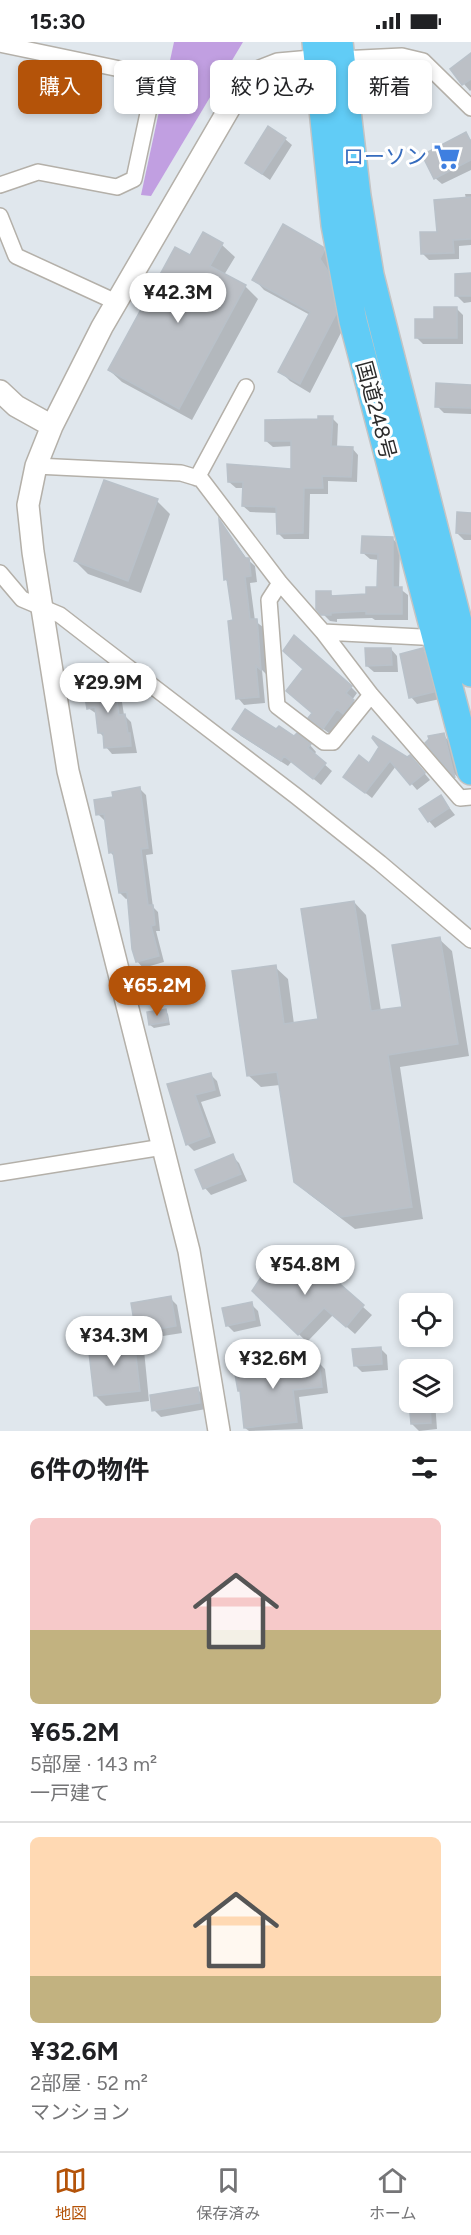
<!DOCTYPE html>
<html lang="ja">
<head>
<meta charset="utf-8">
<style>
  :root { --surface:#fff; --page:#f2f2f2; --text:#202124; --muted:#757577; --line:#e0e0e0; --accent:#b45309 }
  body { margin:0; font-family:Figtree,"Noto Sans JP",sans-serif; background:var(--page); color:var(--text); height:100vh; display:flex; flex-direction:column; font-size:22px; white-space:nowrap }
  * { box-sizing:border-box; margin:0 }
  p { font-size:20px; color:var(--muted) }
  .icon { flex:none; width:33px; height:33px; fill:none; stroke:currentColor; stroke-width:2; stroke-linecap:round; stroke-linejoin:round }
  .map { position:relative; height:1389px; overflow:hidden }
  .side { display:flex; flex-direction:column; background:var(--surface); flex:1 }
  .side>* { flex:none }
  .guide { position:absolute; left:18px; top:18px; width:435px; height:54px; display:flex; gap:12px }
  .fabs { position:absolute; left:399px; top:1251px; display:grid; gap:12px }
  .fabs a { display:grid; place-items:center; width:54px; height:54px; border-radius:9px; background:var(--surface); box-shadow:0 3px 9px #0003; font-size:30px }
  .price { position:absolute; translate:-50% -51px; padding:0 14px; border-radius:21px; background:#fff; color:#222; font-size:20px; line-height:39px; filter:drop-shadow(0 2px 3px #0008) }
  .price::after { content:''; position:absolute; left:50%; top:36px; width:18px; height:14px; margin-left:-9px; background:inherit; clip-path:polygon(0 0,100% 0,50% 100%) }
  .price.active { background:var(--accent); color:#fff }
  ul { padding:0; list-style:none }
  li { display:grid; align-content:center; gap:12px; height:318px; padding:0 30px }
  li+li { border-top:2px solid var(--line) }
  li span { display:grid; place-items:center; height:186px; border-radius:9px; color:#555 }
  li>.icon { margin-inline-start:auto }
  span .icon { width:108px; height:108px; fill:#fffc; stroke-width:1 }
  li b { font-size:26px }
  h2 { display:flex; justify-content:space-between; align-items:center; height:72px; padding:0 30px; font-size:26px }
  .chip { padding:0 21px; border-radius:9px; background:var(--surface); box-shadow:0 3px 9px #0003; font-size:21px; line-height:54px }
  .chip.active { background:var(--accent); color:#fff }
  .status { display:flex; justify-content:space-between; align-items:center; height:42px; padding:0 30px; background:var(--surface); direction:ltr }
  .status svg { height:16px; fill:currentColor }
  .tabs { display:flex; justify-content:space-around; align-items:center; height:84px; border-top:2px solid var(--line); background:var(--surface); font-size:16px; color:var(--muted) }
  .tabs a { display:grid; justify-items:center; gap:3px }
  .tabs .active { color:var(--accent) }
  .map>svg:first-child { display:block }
</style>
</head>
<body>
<div class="status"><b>15:30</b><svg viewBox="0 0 49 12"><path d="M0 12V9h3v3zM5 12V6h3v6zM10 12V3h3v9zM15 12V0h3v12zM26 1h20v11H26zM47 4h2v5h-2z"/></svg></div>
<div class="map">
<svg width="471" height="1389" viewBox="0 0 471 1389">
  <rect width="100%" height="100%" fill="#e0e7ed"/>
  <path fill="#c19fe1" d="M174,0H243L151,154L141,153Z"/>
  <path fill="#0003" d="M471,13V48L470,49L464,42Z
    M465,92L471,98V128L442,142L435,136Z
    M285,97L292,103L270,138L246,121Z
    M465,152H471V203L459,204V217L429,218L422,211L466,157Z
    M204,192L222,203L235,215L224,233L245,244L258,257L192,378L122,340L109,328L190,215Z
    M322,206L333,217V220L329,228L337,241L345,283L310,351L290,339L280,329L310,273L264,248L254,237Z
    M471,233V260L464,261L457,254Z
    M456,266L463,273V302H423L417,296L435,278Z
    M471,347V403V372L444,371L437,364Z
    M332,376L338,382L337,406H352L358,413L357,440L328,439V452H310L309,497H284L278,491L277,471L250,470L243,464L244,446H236L229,440L293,429L292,404L273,405L266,399Z
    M157,459L170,472L141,551L88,532L75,519Z
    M471,472V498H464L457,491Z
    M221,481L247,517L255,524L257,540L250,541L255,579L263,585L264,596L266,632L262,628L265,661L244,663L238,656L235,580L229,541L225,537Z
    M393,497L400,504L399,546L408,553V578H375L372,576L337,577V580L330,579L317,566L330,551L334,555L368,553L378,546L379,518L370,517L363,511Z
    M391,607L397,614L398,630H374L367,624Z
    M422,608L429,615L440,657L417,662L411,655Z
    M305,627L351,645L357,651L352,658L360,666L350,678L345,673L330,692L317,682Z
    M113,640L120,647L124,673L131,680L137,711L112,712L106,705L105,696L100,691L97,672L88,666Z
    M234,687L310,703L316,710L314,713L332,729L321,743L292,719L288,724L241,694Z
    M443,693L450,700L460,738L427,701Z
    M381,705L416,721L430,738L417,748L396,724L372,756L345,735L369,723Z
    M140,747L146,753L153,812L146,813L153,865L158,870L160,889H156L164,920L143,926L137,919L129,856L126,857L120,851L115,815L110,810L107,778H104L98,772L114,757Z
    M441,755L455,773L435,786L429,779Z
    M354,860L366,873L381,969L404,966L439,897L452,909L469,1014L400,1025L423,1177L355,1187L309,1152L295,1139L280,1043L261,1045L248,1033L275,925L288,937L294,982L320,979Z
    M165,969L168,972L170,983L154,986L150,983Z
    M210,1032L217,1039L221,1054L201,1060L216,1101L194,1109L187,1102L169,1043Z
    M232,1114L239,1121L247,1139L211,1153L205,1146L197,1128Z
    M316,1223L372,1273L355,1292L333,1273L307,1300L254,1249L303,1238Z
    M170,1256L177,1263L182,1291L144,1297L137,1291Z
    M251,1262L258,1269L261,1284L234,1290L227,1283Z
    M134,1298L144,1308L149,1359L106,1364L96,1354Z
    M380,1306L387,1313L388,1328L362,1330L355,1323Z
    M278,1314L284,1321L280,1325L318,1320L325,1327L328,1351L299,1355L303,1387L249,1389L245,1386L242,1351L239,1348L234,1323Z
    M197,1347L204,1354L206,1367L161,1375L154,1368Z
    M411,1360H435L437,1387L419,1389L412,1382Z"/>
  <path fill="#bcc0c6" stroke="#b9c1c9" stroke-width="1.5" d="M471,11V37L462,43L450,27Z
    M268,84L286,96L262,132L245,121Z
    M466,90L471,100V118L434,137L422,113Z
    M471,155V197L453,198L454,211L421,212L420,190H437L434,158Z
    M283,182L323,205L324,209L320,217L328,229L336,272L300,342L278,330L310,270L252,238Z
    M203,190L223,201L210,224L246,243L179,367L108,328L175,205L190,213Z
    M471,231V254H455V232Z
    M434,265H457V296H415V277H434Z
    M436,341L471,343V366L435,365Z
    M318,374H333L331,404L353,405L351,435L322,434L323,446H304L303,491L277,492L276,465L242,464L243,440H228L227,422L291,427V399H265V378L318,377Z
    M104,438L158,457L128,539L74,519Z
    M457,470L471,471V492L456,491Z
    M219,477L245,516H249L251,534L245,535L250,577H257L258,588L261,628L256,624L259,655L236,657L228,579L233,578L227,537L224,538Z
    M362,494L393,495V545H402V572H366V569L331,571V573H321L316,567V549H331V554L366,552V545H377L378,512L361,511Z
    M294,593L352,644L346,651L354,658L343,672L337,667L323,687L308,676L312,671L286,649L303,627L283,609Z
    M365,606H391L392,623L366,624Z
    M423,606L434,650L409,656L400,612Z
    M114,638L119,673L125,672L128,691H130L131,704L104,706L103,691H98L95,665L87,667L83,643Z
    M245,667L276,687L279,684L294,694L297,691L311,702L308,706L326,721L313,737L284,714L281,719L232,687Z
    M444,691L455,736L425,701L429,697L428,694Z
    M373,694L407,715L410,713L425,731L410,743L390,719L365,751L343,735L359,713L369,721L379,705L372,696Z
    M140,745L148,806L141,807L148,863H153L155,883L151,884L159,914L136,920L132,907L127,850L119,851L113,810L109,811L104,772L96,773L94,758L113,755L112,750Z
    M441,753L449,766L428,780L419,767Z
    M354,859L371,969L402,965L392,903L440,895L458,1002L388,1013L412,1165L341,1175L294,1140L277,1030L247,1034L232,929L276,923L284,982L318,977L301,867Z
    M166,967L168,980L149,983L147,970Z
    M211,1031L215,1048L195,1053L210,1094L186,1103L167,1042Z
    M233,1112L241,1132L203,1147L195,1128Z
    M273,1217L303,1236L316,1221L364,1263L346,1285L324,1266L298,1293L252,1249Z
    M171,1254L176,1284L136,1291L131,1261Z
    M252,1260L255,1278L226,1284L222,1266Z
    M134,1297L140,1349L94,1354L88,1302Z
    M381,1305L382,1322L354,1324L352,1307Z
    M278,1313L267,1325L319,1319L322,1345L293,1348L297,1380L244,1386L240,1349H238L233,1321Z
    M198,1345L200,1361L152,1369L150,1353Z
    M409,1360H430L431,1381L411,1382Z"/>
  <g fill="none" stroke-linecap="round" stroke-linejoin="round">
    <g stroke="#b4b0a9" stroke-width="18">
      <path id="street" d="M0,2L144,32L154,43L134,137L117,145L38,130L0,143
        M340,17L402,14L423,19L471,66
        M0,174L16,214L116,260
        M36,424L160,430L181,431L201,437L280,541L323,590L371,653L460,756L471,755
        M197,436L246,345
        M0,531L22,557L60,573L91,597L296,754L380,821L471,898
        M280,541L269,558L277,664L324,700H333L371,653
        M323,590L441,596
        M0,1131L163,1105"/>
    </g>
    <g stroke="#b4b0a9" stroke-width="24">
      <path id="secondary" d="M0,349L16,364L52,384
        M219,1389L189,1209L68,729L33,510L28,463L36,424L52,384L102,285L240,48L255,31L278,22L334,17"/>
    </g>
    <g stroke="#c4c4c4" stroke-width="30">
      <path id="highway" d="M316,0L335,183L353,279L471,729
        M339,0L357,154L370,233L471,631"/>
    </g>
    <use href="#street" stroke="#fff" stroke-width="15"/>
    <use href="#secondary" stroke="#fff" stroke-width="21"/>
    <use href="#highway" stroke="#61ccf6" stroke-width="27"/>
  </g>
  <defs>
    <g id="supermarket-bare" transform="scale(2.07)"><path d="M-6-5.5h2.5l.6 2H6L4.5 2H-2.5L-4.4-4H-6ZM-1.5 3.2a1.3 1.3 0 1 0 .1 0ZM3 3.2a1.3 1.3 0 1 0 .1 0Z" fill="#3f7fe0" stroke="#fff" stroke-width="2.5" paint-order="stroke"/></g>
  </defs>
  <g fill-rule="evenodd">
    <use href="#supermarket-bare" x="447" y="115"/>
  </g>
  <g text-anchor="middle" stroke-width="6" stroke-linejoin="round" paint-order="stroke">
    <g font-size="21" fill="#366cbe" stroke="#fff" text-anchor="end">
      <text x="427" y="122">ローソン</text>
    </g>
    <g font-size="21" fill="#2c2c2c" stroke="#fff">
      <text transform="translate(376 368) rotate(75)" y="7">国道248号</text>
    </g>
  </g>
</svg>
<div class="fabs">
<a><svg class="icon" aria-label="locate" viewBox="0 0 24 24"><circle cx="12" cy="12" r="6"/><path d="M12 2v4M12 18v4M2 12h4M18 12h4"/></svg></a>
<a><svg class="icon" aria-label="layers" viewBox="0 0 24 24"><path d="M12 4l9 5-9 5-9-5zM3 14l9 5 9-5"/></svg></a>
</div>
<b class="price" style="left:178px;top:282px">¥42.3M</b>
<b class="price" style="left:108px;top:672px">¥29.9M</b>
<b class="price active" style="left:157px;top:975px">¥65.2M</b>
<b class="price" style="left:305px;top:1254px">¥54.8M</b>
<b class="price" style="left:114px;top:1325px">¥34.3M</b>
<b class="price" style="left:273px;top:1348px">¥32.6M</b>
<div class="guide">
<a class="chip active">購入</a>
<a class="chip">賃貸</a>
<a class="chip">絞り込み</a>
<a class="chip">新着</a>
</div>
</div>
<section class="side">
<h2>6件の物件<svg class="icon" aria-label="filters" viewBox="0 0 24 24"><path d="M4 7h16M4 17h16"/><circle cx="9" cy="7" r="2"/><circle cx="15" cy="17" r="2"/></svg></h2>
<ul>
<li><span style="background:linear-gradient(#f6c9c9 60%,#c2b280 0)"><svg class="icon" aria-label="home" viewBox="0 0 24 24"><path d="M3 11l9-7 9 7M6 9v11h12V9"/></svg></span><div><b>¥65.2M</b><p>5部屋 · 143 m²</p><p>一戸建て</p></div></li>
<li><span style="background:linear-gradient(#ffd9b3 75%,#c2b280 0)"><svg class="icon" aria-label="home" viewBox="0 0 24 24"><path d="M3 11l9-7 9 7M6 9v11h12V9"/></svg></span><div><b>¥32.6M</b><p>2部屋 · 52 m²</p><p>マンション</p></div></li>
</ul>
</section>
<nav class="tabs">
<a class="active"><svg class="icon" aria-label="map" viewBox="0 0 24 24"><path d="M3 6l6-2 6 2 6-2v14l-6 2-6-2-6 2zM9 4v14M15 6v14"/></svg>地図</a>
<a><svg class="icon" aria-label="saved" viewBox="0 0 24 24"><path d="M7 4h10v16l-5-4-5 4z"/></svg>保存済み</a>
<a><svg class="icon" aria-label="home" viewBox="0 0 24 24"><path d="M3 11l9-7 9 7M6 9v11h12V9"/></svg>ホーム</a>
</nav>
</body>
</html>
